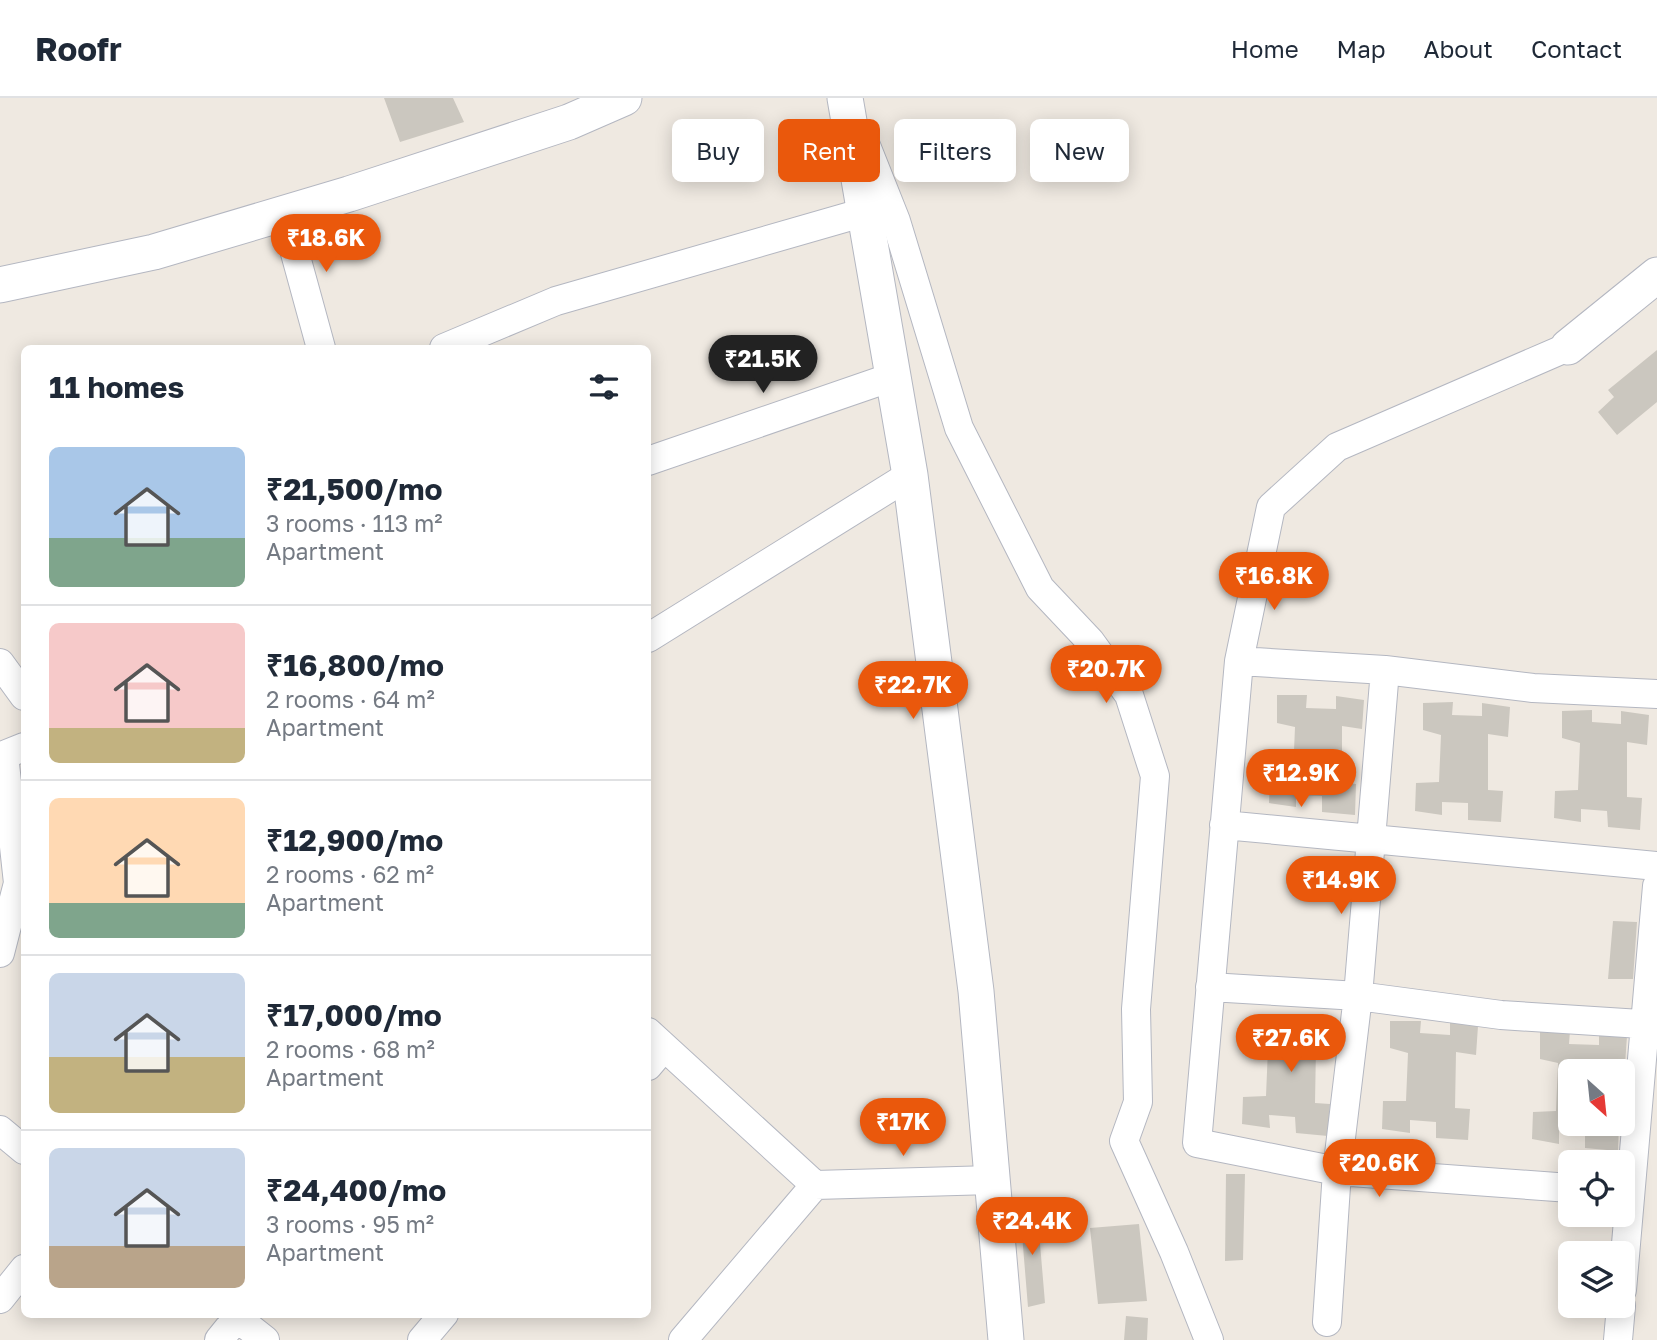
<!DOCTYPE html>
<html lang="en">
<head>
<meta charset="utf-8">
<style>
  :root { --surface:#fff; --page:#f2f2f3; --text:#1f2937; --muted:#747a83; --line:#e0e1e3; --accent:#ea580c }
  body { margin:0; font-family:"Golos Text",sans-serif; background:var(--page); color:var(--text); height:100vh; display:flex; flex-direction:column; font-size:26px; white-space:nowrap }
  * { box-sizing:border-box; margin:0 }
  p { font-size:23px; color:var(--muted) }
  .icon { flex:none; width:38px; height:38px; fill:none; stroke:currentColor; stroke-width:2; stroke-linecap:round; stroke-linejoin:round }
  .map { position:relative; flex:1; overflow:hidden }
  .drawer { position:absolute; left:21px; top:247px; width:630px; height:973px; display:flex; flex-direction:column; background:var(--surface); border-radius:10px; box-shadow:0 4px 18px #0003 }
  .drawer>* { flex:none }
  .hud { position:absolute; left:672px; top:21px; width:665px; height:63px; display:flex; gap:14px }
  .needle { width:46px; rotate:153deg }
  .controls { position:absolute; left:1558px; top:961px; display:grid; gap:14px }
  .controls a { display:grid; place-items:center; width:77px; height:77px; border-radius:10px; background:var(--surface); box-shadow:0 4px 18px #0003; font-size:35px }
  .price { position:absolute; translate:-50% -60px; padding:0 16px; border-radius:24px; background:var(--accent); color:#fff; font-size:23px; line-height:46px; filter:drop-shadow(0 2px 4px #0008) }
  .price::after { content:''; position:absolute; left:50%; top:42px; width:21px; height:16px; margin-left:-10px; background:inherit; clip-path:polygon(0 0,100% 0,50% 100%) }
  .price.on { background:#222; color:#fff }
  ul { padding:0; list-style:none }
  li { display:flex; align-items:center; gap:21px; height:175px; padding:0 28px }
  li+li { border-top:2px solid var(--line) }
  li span { display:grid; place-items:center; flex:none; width:196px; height:140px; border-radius:10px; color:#555 }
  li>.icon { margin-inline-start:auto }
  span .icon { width:84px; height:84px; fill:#fffc; stroke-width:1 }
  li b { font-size:30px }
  h2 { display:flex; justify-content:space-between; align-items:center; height:84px; padding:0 28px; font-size:30px }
  .pill { padding:0 24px; border-radius:10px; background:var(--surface); box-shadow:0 4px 18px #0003; font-size:24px; line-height:63px }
  .pill.on { background:var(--accent); color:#fff }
  header { display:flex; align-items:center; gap:42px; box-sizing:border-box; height:98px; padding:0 35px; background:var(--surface); border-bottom:2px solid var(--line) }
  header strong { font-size:33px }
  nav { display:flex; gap:38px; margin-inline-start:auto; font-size:24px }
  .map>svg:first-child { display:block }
</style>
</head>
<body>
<header>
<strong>Roofr</strong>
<nav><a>Home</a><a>Map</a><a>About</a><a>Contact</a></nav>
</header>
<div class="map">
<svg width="1657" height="1242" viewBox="0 0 1657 1242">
  <rect width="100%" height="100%" fill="#efe9e1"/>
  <path fill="#cbc7bf" d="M384,0H453L464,24L400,44Z
    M1657,252V304L1617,337L1598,314L1614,299L1608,292Z
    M1277,597H1307L1306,610L1336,611V598L1364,602L1362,631L1342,628V684L1356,686L1355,717L1322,714V698L1296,697V709L1269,705L1270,678L1293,677L1295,629L1277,625Z
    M1453,604L1452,617L1482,618V605L1510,609L1508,639L1488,636V692L1503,693L1501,724L1468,722V705L1442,704V717L1415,713L1416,685L1439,684L1441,637L1423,632V605Z
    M1592,612V624L1621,626V613L1649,617L1647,647L1627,644V699L1642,700L1640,732L1608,729L1607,713L1581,711V724L1554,720L1555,693L1578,692L1580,645L1562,640V613Z
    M1613,823L1637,824L1633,881H1608Z
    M1280,918V930L1309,932V919L1338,923L1335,953L1316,949L1315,1005L1330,1006L1328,1038L1296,1035L1295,1019L1269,1017L1270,1030L1242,1026L1243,999L1266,998L1268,950L1250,946V919Z
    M1390,923H1421L1420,935L1450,937V924L1478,928L1476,957L1456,954L1455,1010L1470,1011L1468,1042L1436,1040V1024L1410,1022V1035L1382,1031L1383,1003H1406L1408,955L1390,950Z
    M1570,933L1569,946L1599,947V934L1627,938L1625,967L1605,965V973H1570V1026H1619L1618,1053L1585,1050V1034L1559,1033V1046L1532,1041L1533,1014L1556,1013L1558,965L1540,961V934Z
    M1226,1076H1245L1243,1162L1225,1163Z
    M1037,1110L1045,1205L1028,1209L1020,1112Z
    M1139,1126L1147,1203L1098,1206L1090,1130Z
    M1126,1218L1148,1220L1147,1242H1124Z"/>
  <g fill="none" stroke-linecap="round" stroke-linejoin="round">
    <g stroke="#b4b7c1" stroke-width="30">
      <path id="minor" d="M861,35L896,123L959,330L1040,490L1090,543L1129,597L1155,678L1136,911L1138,1004L1124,1043L1174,1154L1209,1242
        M284,115L321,250
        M1568,249L1337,349L1271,409L1239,563L1385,572L1533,590L1657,596
        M444,250L556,203L865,114
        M648,363L895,278
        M648,540L910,377
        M1239,563L1197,1045L1337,1073L1570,1090
        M0,565L24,598
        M1224,727L1657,768
        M0,855L18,785L4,657L24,649
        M1210,889L1358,898L1501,917L1657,927
        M648,934L815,1087L683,1242
        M648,968L664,949
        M0,1032L24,1052
        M815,1087L992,1082
        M1622,1192L1657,788
        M0,1201L24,1171
        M232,1216L265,1242
        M1327,1224L1337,1073L1358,898L1385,572
        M219,1242L240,1216
        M422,1242L444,1216
        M1618,1242L1621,1208"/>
    </g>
    <g stroke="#b4b7c1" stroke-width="37">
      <path id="tertiary" d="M845,0L910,377L976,893L1006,1242
        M0,187L154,154L349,96L569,24L624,0
        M1568,249L1657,177"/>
    </g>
    <use href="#minor" stroke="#fff" stroke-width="28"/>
    <use href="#tertiary" stroke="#fff" stroke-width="35"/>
  </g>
</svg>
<div class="controls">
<a><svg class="needle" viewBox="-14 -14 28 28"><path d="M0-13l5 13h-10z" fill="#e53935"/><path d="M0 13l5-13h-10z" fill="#747a83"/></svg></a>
<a><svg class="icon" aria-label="locate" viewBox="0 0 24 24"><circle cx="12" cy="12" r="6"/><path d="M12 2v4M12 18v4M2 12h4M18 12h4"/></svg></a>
<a><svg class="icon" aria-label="layers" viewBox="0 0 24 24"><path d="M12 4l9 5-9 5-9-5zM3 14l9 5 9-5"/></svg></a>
</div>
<b class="price" style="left:326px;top:176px">₹18.6K</b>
<b class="price on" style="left:763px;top:297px">₹21.5K</b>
<b class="price" style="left:1274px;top:514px">₹16.8K</b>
<b class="price" style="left:1106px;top:607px">₹20.7K</b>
<b class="price" style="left:913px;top:623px">₹22.7K</b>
<b class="price" style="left:1301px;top:711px">₹12.9K</b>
<b class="price" style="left:1341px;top:818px">₹14.9K</b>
<b class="price" style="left:1291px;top:976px">₹27.6K</b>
<b class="price" style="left:903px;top:1060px">₹17K</b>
<b class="price" style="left:1379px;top:1101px">₹20.6K</b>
<b class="price" style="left:1032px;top:1159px">₹24.4K</b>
<div class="hud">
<a class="pill">Buy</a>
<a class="pill on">Rent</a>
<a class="pill">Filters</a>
<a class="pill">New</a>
</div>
<section class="drawer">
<h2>11 homes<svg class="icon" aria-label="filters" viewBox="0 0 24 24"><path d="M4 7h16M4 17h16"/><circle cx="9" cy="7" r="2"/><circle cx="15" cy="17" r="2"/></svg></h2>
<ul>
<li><span style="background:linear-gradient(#a9c7e8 65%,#7fa58c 0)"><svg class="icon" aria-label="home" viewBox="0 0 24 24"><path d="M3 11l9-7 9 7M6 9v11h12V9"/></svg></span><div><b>₹21,500/mo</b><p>3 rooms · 113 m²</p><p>Apartment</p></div></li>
<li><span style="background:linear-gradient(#f6c9c9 75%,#c2b280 0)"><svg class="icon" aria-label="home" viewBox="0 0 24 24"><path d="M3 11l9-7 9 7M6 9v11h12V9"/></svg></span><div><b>₹16,800/mo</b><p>2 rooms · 64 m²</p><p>Apartment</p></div></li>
<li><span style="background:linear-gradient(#ffd9b3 75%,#7fa58c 0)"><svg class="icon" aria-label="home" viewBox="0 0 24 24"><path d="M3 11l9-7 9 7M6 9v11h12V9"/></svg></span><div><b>₹12,900/mo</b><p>2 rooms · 62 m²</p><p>Apartment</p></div></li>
<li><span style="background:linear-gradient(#c9d6e8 60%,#c2b280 0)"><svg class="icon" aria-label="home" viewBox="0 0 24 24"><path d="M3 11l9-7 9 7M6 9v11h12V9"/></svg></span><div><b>₹17,000/mo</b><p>2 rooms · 68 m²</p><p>Apartment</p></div></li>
<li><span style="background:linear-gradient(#c9d6e8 70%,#b9a48a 0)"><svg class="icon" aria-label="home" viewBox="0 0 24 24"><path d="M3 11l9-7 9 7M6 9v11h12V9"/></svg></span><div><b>₹24,400/mo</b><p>3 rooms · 95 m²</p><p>Apartment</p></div></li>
</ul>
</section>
</div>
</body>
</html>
